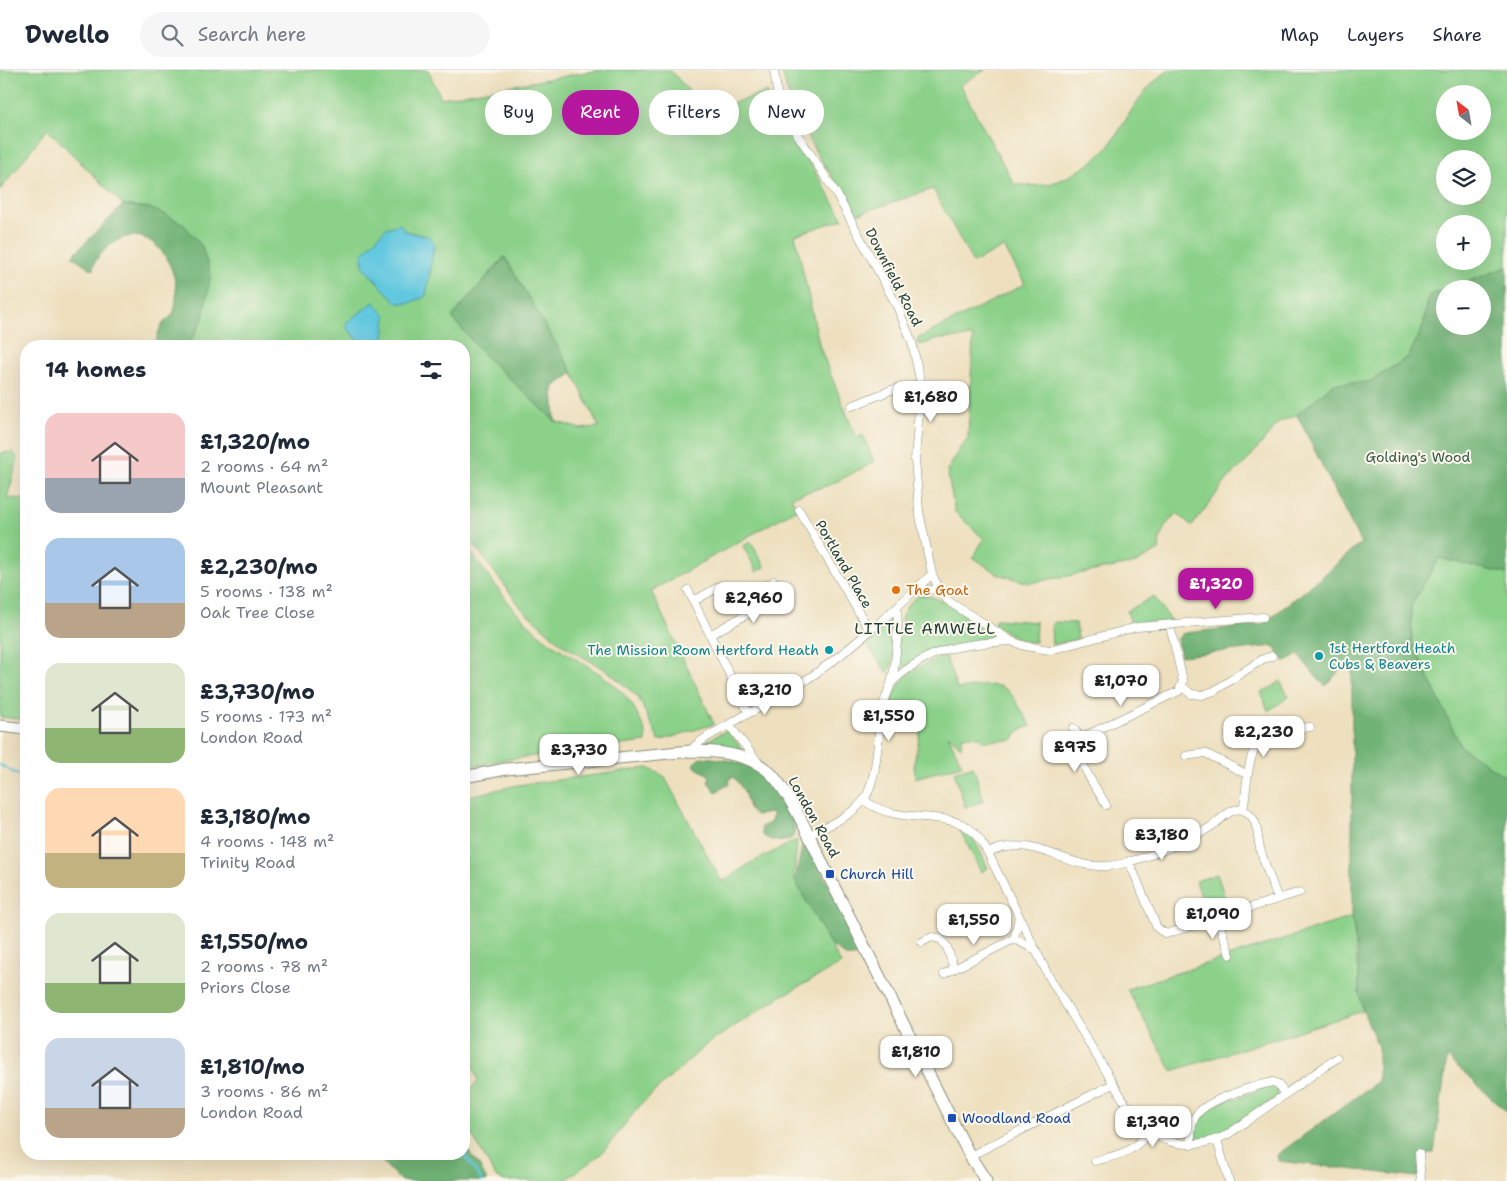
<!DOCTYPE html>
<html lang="en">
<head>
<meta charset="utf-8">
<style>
  :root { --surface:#fff; --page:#f6f6f7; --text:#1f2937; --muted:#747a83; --line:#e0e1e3; --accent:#b5179e }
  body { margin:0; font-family:"Shantell Sans",sans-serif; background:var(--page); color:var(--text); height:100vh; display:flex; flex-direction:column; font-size:19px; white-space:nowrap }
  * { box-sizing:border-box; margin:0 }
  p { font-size:16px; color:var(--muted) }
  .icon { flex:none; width:28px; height:28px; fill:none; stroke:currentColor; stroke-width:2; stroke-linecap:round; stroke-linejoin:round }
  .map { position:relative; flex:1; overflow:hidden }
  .panel { position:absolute; left:20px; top:270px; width:450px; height:820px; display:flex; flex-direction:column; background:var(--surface); border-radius:20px; box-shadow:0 5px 20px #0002 }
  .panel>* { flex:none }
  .hud { position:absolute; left:485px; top:20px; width:475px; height:45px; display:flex; gap:10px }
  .needle { width:32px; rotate:329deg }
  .controls { position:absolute; left:1436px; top:15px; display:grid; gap:10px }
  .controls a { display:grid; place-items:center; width:55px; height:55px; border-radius:50%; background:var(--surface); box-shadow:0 5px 20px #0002; font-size:25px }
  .price { position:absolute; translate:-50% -42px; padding:0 11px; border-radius:10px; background:#fff; color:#222; font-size:16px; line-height:32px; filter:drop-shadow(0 1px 2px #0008) }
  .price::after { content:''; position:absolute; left:50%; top:30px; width:15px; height:11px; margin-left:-8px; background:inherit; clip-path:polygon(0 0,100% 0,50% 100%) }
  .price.current { background:var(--accent); color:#fff }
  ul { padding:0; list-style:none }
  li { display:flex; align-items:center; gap:15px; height:125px; padding:0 25px }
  li span { display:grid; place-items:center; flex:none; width:140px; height:100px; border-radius:15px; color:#555 }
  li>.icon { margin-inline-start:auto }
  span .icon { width:60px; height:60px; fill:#fffc; stroke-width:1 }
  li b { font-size:21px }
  h2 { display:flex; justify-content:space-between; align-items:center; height:60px; padding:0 25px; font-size:21px }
  .chip { padding:0 18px; border-radius:22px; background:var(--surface); box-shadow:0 5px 20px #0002; font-size:18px; line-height:45px }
  .chip.current { background:var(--accent); color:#fff }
  header { display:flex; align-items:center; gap:30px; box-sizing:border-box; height:70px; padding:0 25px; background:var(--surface); border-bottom:1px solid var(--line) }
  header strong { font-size:24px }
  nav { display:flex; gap:28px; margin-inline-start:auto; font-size:18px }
  .search { width:350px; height:45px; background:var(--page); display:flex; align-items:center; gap:12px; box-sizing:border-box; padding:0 18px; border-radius:28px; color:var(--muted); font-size:19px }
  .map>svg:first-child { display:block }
</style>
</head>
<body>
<header>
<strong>Dwello</strong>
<div class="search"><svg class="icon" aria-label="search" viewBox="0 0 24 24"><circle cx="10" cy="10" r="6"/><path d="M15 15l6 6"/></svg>Search here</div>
<nav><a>Map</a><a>Layers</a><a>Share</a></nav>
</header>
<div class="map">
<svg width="1507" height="1111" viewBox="0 0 1507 1111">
  <rect width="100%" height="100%" fill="#fbf7ec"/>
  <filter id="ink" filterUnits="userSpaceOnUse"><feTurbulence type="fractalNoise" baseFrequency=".02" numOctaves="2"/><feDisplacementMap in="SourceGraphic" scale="10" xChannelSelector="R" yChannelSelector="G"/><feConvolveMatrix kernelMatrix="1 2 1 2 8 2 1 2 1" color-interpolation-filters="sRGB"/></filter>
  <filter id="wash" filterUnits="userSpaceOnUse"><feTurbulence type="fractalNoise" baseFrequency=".0096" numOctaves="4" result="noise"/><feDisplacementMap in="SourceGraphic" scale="20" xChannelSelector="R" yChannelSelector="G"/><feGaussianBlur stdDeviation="1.12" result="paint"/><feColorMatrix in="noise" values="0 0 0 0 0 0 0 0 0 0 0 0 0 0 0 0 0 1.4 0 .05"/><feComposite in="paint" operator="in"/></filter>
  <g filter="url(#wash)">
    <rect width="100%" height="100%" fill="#eee0bf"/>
    <path fill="#8cd18a" stroke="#56875f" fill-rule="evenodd" d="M0,0H428L441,28L599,0H670L699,32L721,37L767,22C790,66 819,105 843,149L795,165L820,278L856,367L863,365L874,392L832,414L791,427L797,439L651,521L714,654L659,671L638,627L609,602L563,575L522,539L464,461V276H188L203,248L149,138L123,135L47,59L0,120ZM504,187L573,303L599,357L580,359L555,351L481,282L452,247Z
      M782,0H985L960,15L1014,114C1025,115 1037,117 1048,114C1065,111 1097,91 1107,78C1131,47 1134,25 1169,0H1507V197L1480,208L1429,225L1423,257L1408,287L1369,312L1333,314L1297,345L1279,352L1246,392L1230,406L1192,456L1177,443C1165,454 1159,464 1159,480L1136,493L1030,513L997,504L973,487L984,469L955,442L947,400C956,389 958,377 968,368L973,267L940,269L919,275L917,269L1025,214L1004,177L973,193L933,119L857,144C828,99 792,55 782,0ZM1445,24H1482V61H1445ZM1445,89H1482V126H1445ZM1445,154H1482V191H1445Z
      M13,382L18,389L7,428L26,429V650L0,647V383Z
      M751,472L765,497L757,502L743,476Z
      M464,474C487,503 509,538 537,562C572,593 621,604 640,650C644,658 647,663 646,672L503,690L464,698Z
      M1439,488L1507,504V708L1461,677L1412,572L1411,536Z
      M921,525C943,526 968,548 987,559L992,563L991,567L938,579L897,600C899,575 893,537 921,525Z
      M1154,526L1171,551L1131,554L1127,541Z
      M996,549L1036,552L1035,572C1020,573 1006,562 994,554Z
      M888,550L893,553C894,568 897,592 887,603L864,570Z
      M1055,552L1076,553L1078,569L1052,575L1051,556Z
      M945,585L957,619C1012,612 1003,611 1031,656L1020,660L1013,670L982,671L981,667L962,666L961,677L948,665L962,695L915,708L914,693L921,658L887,647L886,642C902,603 908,601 945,585Z
      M1280,611L1289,627L1268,641L1261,622L1273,617Z
      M727,660L745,683L702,676L701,674Z
      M973,696L984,731L965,737L954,702Z
      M648,698L664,706L722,812L749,794L797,770L794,808L841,894L778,928L707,974L642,1033L601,1084L564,1111H504L495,1106L464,1051V1027L478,1011L464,970V727L518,715Z
      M960,760C976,766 981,784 988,798L981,802Z
      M1217,804L1228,837L1207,844L1196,811Z
      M1352,847C1357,878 1357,910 1363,941L1172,1001L1127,919Z
      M1273,1014L1277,1017V1026L1227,1063L1203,1071L1195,1067C1186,1043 1217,1034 1233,1028L1236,1029Z"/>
    <path fill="#71b376" stroke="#487855" d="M123,135L149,138L167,145L183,154L201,175L211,204L203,248L188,276H153C158,270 157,262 162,255C165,250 173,247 174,241C186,201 149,140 107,178C99,186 94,189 93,200L72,186Z
      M505,187L573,303L553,317L555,351L481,282L452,247Z
      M1507,197V504L1439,488L1411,536L1412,572L1461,677L1507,708V1042L1447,987L1434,1083L1419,1084V1107L1278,1091L1277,1085L1378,1011V976L1363,941L1359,922L1358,883L1352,847V602L1345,594L1326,616L1317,608L1298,584L1285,592L1274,576L1181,586L1177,570L1182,564L1186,563L1263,554L1324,505L1361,473L1297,345L1333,314L1370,312L1408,287L1423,257L1429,225L1445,220V256H1482V219H1448Z
      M701,687C727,689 756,693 773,715C777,720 778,727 781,732C788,744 798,752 793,767C783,774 772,772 762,765L761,757L770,753L773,746L772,743L756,745L750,741L744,721L734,707L730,708L729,714L716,722L708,712L710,707C706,701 697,701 693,694Z
      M803,771H807L811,777L849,859L854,864L853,868L860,873V883L854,887H847L831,875L795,811Z
      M464,1076L479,1095L487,1111H401L374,1084H464Z"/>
    <path fill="#62c8df" stroke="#40828a" d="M400,154L405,161L430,167L434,174L426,226L410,233H397L364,198L362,190L363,183L386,158Z
      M374,232L386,246L384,272L378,276H364L346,257L347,252Z"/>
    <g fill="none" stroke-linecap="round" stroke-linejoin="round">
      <path stroke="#62c8df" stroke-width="2.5" d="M0,695L26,709
        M464,1084L482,1111"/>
    </g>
  </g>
  <g filter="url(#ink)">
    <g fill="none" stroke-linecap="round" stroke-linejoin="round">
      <g stroke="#868e7a" stroke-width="9">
        <path id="street" d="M774,0L778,29L786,47L836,123L896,234L912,272L921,315L915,389L919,441L932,504L942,525L951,533L1011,571L1025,576L1050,580L1137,557L1263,547
          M852,336L891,320L921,315
          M799,440L869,560
          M688,520L748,642
          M915,521L938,519
          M694,531L720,516
          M710,565L756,539L767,527L766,516L774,511
          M892,612C929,577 963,574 1011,571
          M1182,616L1191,624L1202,625L1214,621L1263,589L1272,586
          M729,655L758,692
          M1073,658L1083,670C1075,693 1095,715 1106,735
          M1083,670L1089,664L1179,621L1183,611L1170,556
          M690,681C700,669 715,663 728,655C752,641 777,629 800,614C848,583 891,543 932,504
          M1186,686L1205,683L1246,704
          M864,730C897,756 943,739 970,759C978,765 983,775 988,783L1048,905L1133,1046C1157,1076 1193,1081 1227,1065L1337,988
          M1243,740C1248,718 1245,672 1271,662C1283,658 1298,659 1310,657
          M808,766C826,756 850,747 863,731C878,712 877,666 882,642C883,632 888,623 891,613C896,597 899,554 897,537
          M988,783C1037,759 1069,807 1121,794C1151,786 1186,773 1212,756C1222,749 1232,735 1245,741C1249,743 1253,748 1255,752C1258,761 1258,772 1261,782C1266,798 1272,813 1278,829
          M1129,791L1157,858L1166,864L1300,822
          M1217,848L1230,885
          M1014,869L1034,879
          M1014,869L1019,847
          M922,872L932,867L941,869L947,877L954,899
          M944,904L1014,869
          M1217,1070L1229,1111
          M1191,1075C1191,1066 1190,1055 1195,1047C1204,1030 1254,1016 1273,1012L1278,1014L1285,1025
          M1419,1083L1421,1111
          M970,1086L1113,1014
          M1095,1091C1118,1085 1134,1083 1148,1062"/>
      </g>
      <g stroke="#868e7a" stroke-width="13">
        <path id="secondary" d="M0,656L26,659
          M464,707L506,699L690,681C715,681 746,683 767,700C789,718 817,783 831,811C878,902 923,994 970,1086L986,1111"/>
      </g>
      <use href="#street" stroke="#fff" stroke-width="8"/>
      <use href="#secondary" stroke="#fff" stroke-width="11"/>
    </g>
  </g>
  <circle fill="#e8710a" stroke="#fbf7ec" stroke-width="2" cx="896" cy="520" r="5"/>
  <g fill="#0f9aa8" stroke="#fbf7ec" stroke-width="2">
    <circle cx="829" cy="580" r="5"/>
    <circle cx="1319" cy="586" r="5"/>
  </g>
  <g fill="#1a4fb4" stroke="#fbf7ec" stroke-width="2">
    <rect x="825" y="799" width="10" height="10" rx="2.5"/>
    <rect x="947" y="1043" width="10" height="10" rx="2.5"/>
  </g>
  <g text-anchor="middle" stroke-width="4" stroke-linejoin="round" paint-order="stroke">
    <g font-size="14" fill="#1f3d34" stroke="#fbf7ec">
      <text transform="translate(894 207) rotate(63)" y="5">Downfield Road</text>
      <text transform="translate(844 494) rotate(60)" y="5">Portland Place</text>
      <text transform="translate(814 747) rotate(61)" y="5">London Road</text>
    </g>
    <g font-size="14" fill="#355b45" stroke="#fbf7ec">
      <text x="1418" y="392">Golding's Wood</text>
    </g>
    <g font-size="14" fill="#c56008" stroke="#fbf7ec" text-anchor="start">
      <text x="906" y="525">The Goat</text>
    </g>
    <g font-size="14" fill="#0d838f" stroke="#fbf7ec" text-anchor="start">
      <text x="1329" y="583">1st Hertford Heath<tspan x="1329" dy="16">Cubs &amp; Beavers</tspan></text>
      <text x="819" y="585" text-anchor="end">The Mission Room Hertford Heath</text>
    </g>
    <g font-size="14" fill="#164399" stroke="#fbf7ec" text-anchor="start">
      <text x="840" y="809">Church Hill</text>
      <text x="962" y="1053">Woodland Road</text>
    </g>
    <g font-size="16" letter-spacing="1" fill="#1f3d34" stroke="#fbf7ec">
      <text x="925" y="564">LITTLE AMWELL</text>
    </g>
  </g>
</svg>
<div class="controls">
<a><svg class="needle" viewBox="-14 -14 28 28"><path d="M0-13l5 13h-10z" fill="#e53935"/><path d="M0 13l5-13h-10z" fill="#747a83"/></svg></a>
<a><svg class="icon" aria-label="layers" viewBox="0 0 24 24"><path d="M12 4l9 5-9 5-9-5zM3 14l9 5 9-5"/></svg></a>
<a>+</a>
<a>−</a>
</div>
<b class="price" style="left:931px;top:353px">£1,680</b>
<b class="price current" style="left:1216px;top:540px">£1,320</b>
<b class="price" style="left:754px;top:554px">£2,960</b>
<b class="price" style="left:1121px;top:637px">£1,070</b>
<b class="price" style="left:765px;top:646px">£3,210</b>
<b class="price" style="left:889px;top:672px">£1,550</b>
<b class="price" style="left:1264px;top:688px">£2,230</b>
<b class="price" style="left:1075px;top:703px">£975</b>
<b class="price" style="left:579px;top:706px">£3,730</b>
<b class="price" style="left:1162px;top:791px">£3,180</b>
<b class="price" style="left:1213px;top:870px">£1,090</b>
<b class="price" style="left:974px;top:876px">£1,550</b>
<b class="price" style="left:916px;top:1008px">£1,810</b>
<b class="price" style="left:1153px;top:1078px">£1,390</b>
<div class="hud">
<a class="chip">Buy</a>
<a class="chip current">Rent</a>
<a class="chip">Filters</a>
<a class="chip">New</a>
</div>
<section class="panel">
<h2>14 homes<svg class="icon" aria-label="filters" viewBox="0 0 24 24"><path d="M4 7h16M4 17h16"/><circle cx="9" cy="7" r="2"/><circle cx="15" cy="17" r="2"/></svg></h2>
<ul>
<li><span style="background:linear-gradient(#f6c9c9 65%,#9aa5b1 0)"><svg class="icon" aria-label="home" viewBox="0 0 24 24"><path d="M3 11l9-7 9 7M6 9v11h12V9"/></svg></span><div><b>£1,320/mo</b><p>2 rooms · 64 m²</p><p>Mount Pleasant</p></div></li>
<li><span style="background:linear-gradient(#a9c7e8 65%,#b9a48a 0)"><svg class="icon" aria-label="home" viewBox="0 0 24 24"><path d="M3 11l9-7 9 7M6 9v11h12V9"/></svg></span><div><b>£2,230/mo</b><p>5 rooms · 138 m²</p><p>Oak Tree Close</p></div></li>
<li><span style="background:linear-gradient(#dfe7d0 65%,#8fb573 0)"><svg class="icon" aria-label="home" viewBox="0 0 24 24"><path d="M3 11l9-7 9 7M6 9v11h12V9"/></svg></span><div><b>£3,730/mo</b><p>5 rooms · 173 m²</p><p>London Road</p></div></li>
<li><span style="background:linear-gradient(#ffd9b3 65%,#c2b280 0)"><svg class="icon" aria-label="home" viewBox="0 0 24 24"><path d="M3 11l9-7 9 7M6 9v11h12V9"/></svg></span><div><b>£3,180/mo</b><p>4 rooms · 148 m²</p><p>Trinity Road</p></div></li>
<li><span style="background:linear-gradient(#dfe7d0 70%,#8fb573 0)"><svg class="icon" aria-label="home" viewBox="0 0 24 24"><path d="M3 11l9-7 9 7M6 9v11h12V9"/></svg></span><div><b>£1,550/mo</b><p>2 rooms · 78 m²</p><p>Priors Close</p></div></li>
<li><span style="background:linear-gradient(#c9d6e8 70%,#b9a48a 0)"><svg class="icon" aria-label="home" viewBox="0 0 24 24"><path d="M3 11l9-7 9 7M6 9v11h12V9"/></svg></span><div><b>£1,810/mo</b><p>3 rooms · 86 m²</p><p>London Road</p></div></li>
</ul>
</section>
</div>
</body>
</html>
